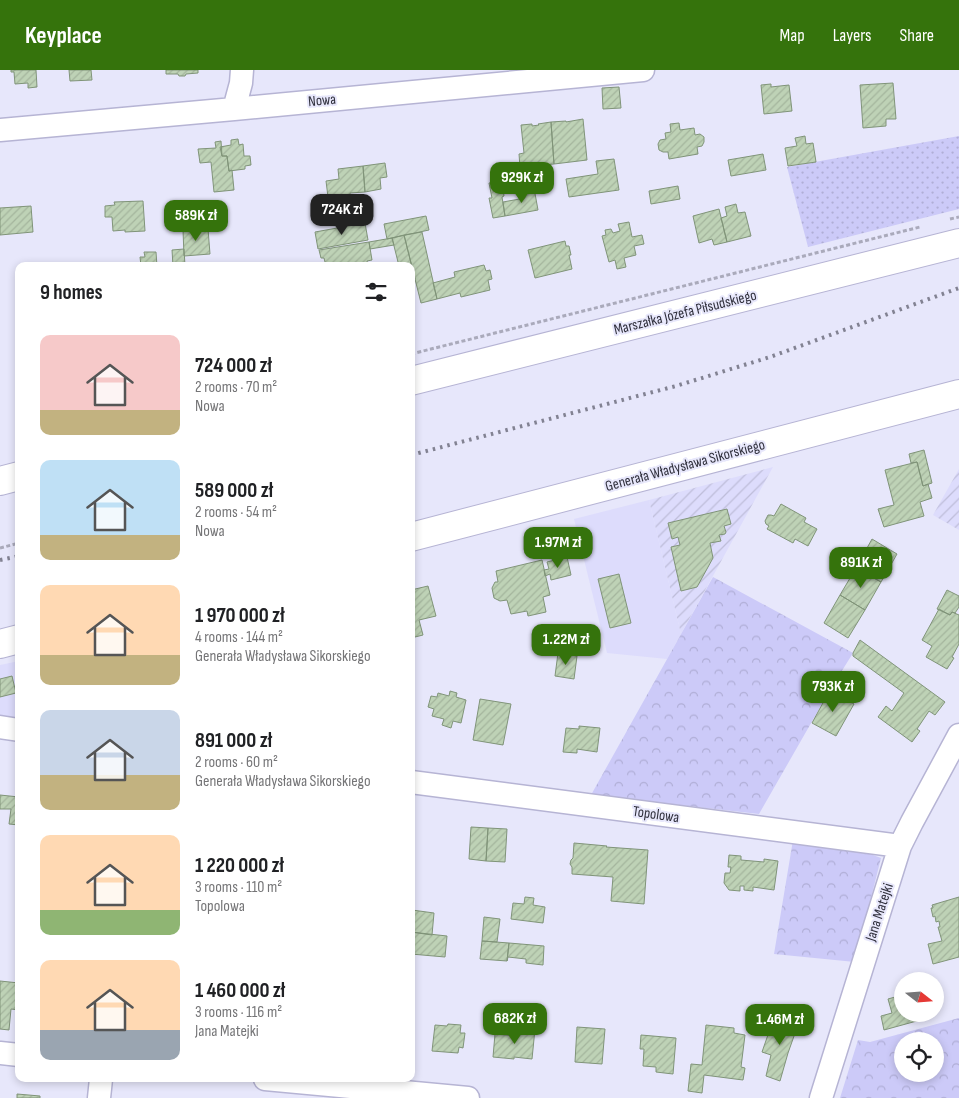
<!DOCTYPE html>
<html lang="en">
<head>
<meta charset="utf-8">
<style>
  :root { --surface:#fff; --page:#f2f2f2; --text:#202124; --muted:#757577; --accent:#35730c }
  body { margin:0; font-family:"Sofia Sans Condensed",sans-serif; background:var(--page); color:var(--text); height:100vh; display:flex; flex-direction:column; font-size:19px; white-space:nowrap }
  * { box-sizing:border-box; margin:0 }
  p { font-size:16px; color:var(--muted) }
  .icon { flex:none; width:28px; height:28px; fill:none; stroke:currentColor; stroke-width:2; stroke-linecap:round; stroke-linejoin:round }
  .map { position:relative; flex:1; overflow:hidden }
  .sheet { position:absolute; left:15px; top:192px; width:400px; height:820px; display:flex; flex-direction:column; background:var(--surface); border-radius:10px; box-shadow:0 2px 8px #0003 }
  .sheet>* { flex:none }
  .needle { width:32px; rotate:107deg }
  .buttons { position:absolute; left:894px; top:902px; display:grid; gap:10px }
  .buttons a { display:grid; place-items:center; width:50px; height:50px; border-radius:50%; background:var(--surface); box-shadow:0 2px 8px #0003; font-size:25px }
  .price { position:absolute; translate:-50% -42px; padding:0 11px; border-radius:10px; background:var(--accent); color:#fff; font-size:16px; line-height:32px; filter:drop-shadow(0 1px 2px #0008) }
  .price::after { content:''; position:absolute; left:50%; top:30px; width:15px; height:11px; margin-left:-8px; background:inherit; clip-path:polygon(0 0,100% 0,50% 100%) }
  .price.selected { background:#222; color:#fff }
  ul { padding:0; list-style:none }
  li { display:flex; align-items:center; gap:15px; height:125px; padding:0 25px }
  li span { display:grid; place-items:center; flex:none; width:140px; height:100px; border-radius:10px; color:#555 }
  li>.icon { margin-inline-start:auto }
  span .icon { width:60px; height:60px; fill:#fffc; stroke-width:1 }
  li b { font-size:21px }
  h2 { display:flex; justify-content:space-between; align-items:center; height:60px; padding:0 25px; font-size:21px }
  header { display:flex; align-items:center; gap:30px; box-sizing:border-box; height:70px; padding:0 25px; background:var(--accent); color:#fff }
  header strong { font-size:24px }
  nav { display:flex; gap:28px; margin-inline-start:auto; font-size:18px }
  .map>svg:first-child { display:block }
</style>
</head>
<body>
<header>
<strong>Keyplace</strong>
<nav><a>Map</a><a>Layers</a><a>Share</a></nav>
</header>
<div class="map">
<svg width="959" height="1028" viewBox="0 0 959 1028">
  <defs>
    <pattern id="industrial-furrows" width="10" height="10" patternUnits="userSpaceOnUse" patternTransform="scale(1.25)"><rect width="10" height="10" fill="#dddcfc"/><path d="M-1 1l2-2M0 10L10 0M9 11l2-2" fill="none" stroke="#bebdd9"/></pattern>
    <pattern id="grass-dots" width="8" height="8" patternUnits="userSpaceOnUse" patternTransform="scale(1.25)"><rect width="8" height="8" fill="#cccaf8"/><path d="M2 2h.1M6 6h.1" fill="none" stroke="#b0aed6" stroke-width="1.8" stroke-linecap="round"/></pattern>
    <pattern id="forest-crowns" width="20" height="18" patternUnits="userSpaceOnUse" patternTransform="scale(1.25)"><rect width="20" height="18" fill="#cccaf8"/><path d="M2 6a3 3 0 1 1 6 0M12 15a3 3 0 1 1 6 0" fill="none" stroke="#b0aed6"/></pattern>
    <pattern id="building-hatch" width="6" height="6" patternUnits="userSpaceOnUse" patternTransform="scale(1.25)"><rect width="6" height="6" fill="#bed2b6"/><path d="M-1 1l2-2M0 6l6-6M5 7l2-2" fill="none" stroke="#a4b59d"/></pattern>
  </defs>
  <rect width="100%" height="100%" fill="#e7e7fb"/>
  <path fill="#dddcfc" d="M649,430L681,564L667,589L607,583L574,449Z
    M19,591V652L0,650V595Z"/>
  <path fill="url(#industrial-furrows)" d="M773,397L681,564L649,430Z
    M959,399V460L933,445Z"/>
  <path fill="url(#grass-dots)" d="M959,66V139L808,177L787,97Z"/>
  <path fill="url(#forest-crowns)" fill-rule="evenodd" d="M713,507L853,583L830,620L759,744L591,725Z
    M793,770L854,778L881,788L855,892L774,884Z
    M959,948V1028H840L858,970L870,972ZM935,971V1004H902V971Z"/>
  <path fill="url(#building-hatch)" stroke="#809479" d="M11,0H36L37,17L28,18V13L15,14L14,2H11Z
    M69,0H91L92,10L70,11Z
    M166,0H198V3L186,4L185,6H179L178,4H166Z
    M893,13L896,49H886V56L863,58L860,15Z
    M771,14V17L789,15L792,41L764,44L761,15Z
    M619,17L621,38L603,39L602,18Z
    M583,49L587,90L554,94L551,52L566,51V52Z
    M551,52L554,94L520,97L519,84L524,83L521,55L532,54V56L539,55L538,54Z
    M679,53L680,60L694,58L695,65L700,64L704,67V72L702,76L697,77L698,84L669,89L668,82H663L659,80L658,74L660,70L666,69L665,63L671,62L670,54Z
    M805,66L806,74L813,73L816,92L788,96L785,78L797,76L795,68Z
    M238,69L239,75L243,74L244,86H250L251,95L245,96V99L229,101L227,86H222L220,77L231,75V70Z
    M221,71L222,86H227L229,101L232,100L234,120L214,122L211,92L200,93L198,79L216,78L215,72Z
    M763,84L766,100L731,106L728,90Z
    M614,89L619,120L569,127L566,109L598,104L596,91Z
    M385,93L387,107L380,108L381,119L365,122L363,96Z
    M363,96L365,122L350,123L351,133L329,135L326,111L339,109L338,99Z
    M502,111L504,126L502,127L505,146L493,148L489,128H492L489,113Z
    M678,116L680,129L651,134L649,121Z
    M534,118L538,140L505,146L503,132L525,128L523,120Z
    M143,131L145,161L125,162V160L113,161L112,147H105V136L115,135L114,132Z
    M736,134L738,143L745,142L751,166L727,172L721,148L727,146L725,137Z
    M31,136L33,162L0,165V138Z
    M719,139L727,172L714,175L712,169L699,173L693,146Z
    M426,146L429,160L387,169L384,154Z
    M629,152L632,167L642,165L644,174L634,176L636,185L624,188L626,197L617,199L615,190L609,192L602,166L606,165L605,160L611,159L613,163L620,161L618,154Z
    M365,153L368,170L318,179L315,162Z
    M192,155H200L201,159H208L210,184L184,186L183,160H192Z
    M422,162L437,229L421,233L404,165Z
    M404,165L415,209L411,210V196H399L392,168Z
    M392,168L394,175L370,179L369,172Z
    M565,171L566,176H569L571,185H569L572,199L535,208L528,180Z
    M369,172L372,190L367,191L368,196H326L324,188H321L319,180Z
    M184,179L185,196H173L172,180Z
    M144,182H156L157,196H141L140,187H145Z
    M484,195L486,201L490,200L492,209L488,210L490,220L461,227L460,223L437,229L433,213L455,207L454,202Z
    M924,380L932,413L923,416L917,392L911,393L909,384Z
    M917,392L923,416L928,414L932,428L920,432L924,446L884,457L878,439L894,435L885,400Z
    M781,434L806,448L804,452L817,459L808,476L795,469L793,473L767,459L769,456L766,454L765,451L768,445H771L774,446Z
    M727,439L731,454L724,456L726,462L725,464L719,465L721,471L710,473L713,488L697,517L681,521L671,477L680,475L678,467L672,469L668,453Z
    M872,469L897,484L881,512L856,498Z
    M567,487L571,505L551,510L550,504L545,506L544,500L549,499L547,492Z
    M542,490L550,525L543,527L546,542L528,546L527,541L511,544L507,530L500,531L494,528L492,518L495,512H498L496,501Z
    M856,498L881,512L865,540L840,525Z
    M619,504L631,553L610,558L598,509Z
    M428,516L436,546L419,550L423,565L411,568V520Z
    M947,520L959,526V537L955,543L952,542L950,545L937,539Z
    M840,525L865,540L848,568L824,553Z
    M939,539L950,545L952,542L959,545V574L952,587L954,588L947,599L926,587L932,576L922,570Z
    M860,570L945,632L935,645L929,641L917,659L920,661L912,672L878,647L886,636L892,641L904,623L853,586V583Z
    M558,583L577,586L574,609L555,606Z
    M12,606L16,623L0,627V609Z
    M830,620L854,634L836,666L812,653Z
    M450,621L457,623L456,627L466,630L461,653L453,651L451,658L442,655L444,649L432,646L434,639L428,637L431,626L437,627L438,623L449,626Z
    M480,629L511,634L503,675L473,670Z
    M579,656L600,658L597,682L577,679V683L563,682L566,658L579,659Z
    M0,725L19,727V755L9,754L11,739H0Z
    M471,757L488,758L486,791L469,789Z
    M488,758L507,759L505,792L486,791Z
    M574,773L607,776L606,777L648,780L644,834L611,831L613,807L572,804V797L570,794L571,790L573,788Z
    M729,785L741,786V790L764,792V789L778,791L774,820L753,817V821L744,820V816H740V821L729,820L724,813L725,803H730L731,797H728Z
    M525,827L534,828L533,835L545,837L543,853L511,849L513,833L524,834Z
    M959,827V887L933,894L928,874L942,871L938,857H940L939,851L936,852L935,846L933,847L931,838H933L932,835Z
    M412,840L434,843L432,865L411,862Z
    M484,847L500,849L497,872L482,871Z
    M411,862L447,866L445,887L411,884Z
    M482,871L509,873L507,891L480,889Z
    M509,873L544,876L543,895L526,893V889L508,887L507,891Z
    M0,911L19,913V940L11,939L9,960L0,959Z
    M902,925V944H924V949L884,960L881,946L892,943L888,929Z
    M786,947L799,952L788,983L780,1011L766,1006L771,985L762,982L770,959L775,961L776,950L785,952Z
    M448,954L461,955L460,963H465L463,978L459,977L458,983L432,981L435,955L447,956Z
    M706,955L734,958V963L745,965L741,997L745,998L743,1010L704,1005L702,1023L688,1021L691,994L702,995Z
    M577,957L605,959L602,994L575,992Z
    M517,958L535,959L532,989L514,987V989L493,987L495,964L516,966Z
    M641,965L676,968L673,1004L656,1002V997L643,996L644,979H640Z
    M17,1024L40,1026V1028H17Z"/>
  <g fill="none" stroke-linecap="round" stroke-linejoin="round">
    <g stroke="#b6b4d4" stroke-width="25">
      <path id="minor" d="M234,39L241,13L242,0
        M0,60L234,39L643,0
        M0,657L19,660
        M411,712L900,776
        M0,983L19,985
        M265,1009L468,1028
        M99,1028L101,1009
        M821,1028L900,776L912,752L959,665"/>
    </g>
    <g stroke="#b6b4d4" stroke-width="30">
      <path id="major" d="M411,311L959,173
        M0,411L19,406
        M411,467L959,324
        M0,574L19,569"/>
    </g>
    <path stroke="#aab" stroke-width="3" stroke-dasharray="4 2.5" stroke-linecap="butt" d="M950,149L959,147
      M411,284L920,157
      M0,478L19,473"/>
    <use href="#minor" stroke="#fff" stroke-width="22"/>
    <use href="#major" stroke="#fff" stroke-width="28"/>
    <path stroke="#828292" stroke-width="4" stroke-dasharray="2.5 5" stroke-linecap="butt" d="M411,385L676,316L770,287L959,218
      M0,490L19,486"/>
  </g>
  <g text-anchor="middle" stroke-width="4" stroke-linejoin="round" paint-order="stroke">
    <g font-size="15" fill="#2f2f3b" stroke="#e7e7fb">
      <text transform="translate(322 30) rotate(-5)" y="5">Nowa</text>
      <text transform="translate(685 242) rotate(-14)" y="5">Marszałka Józefa Piłsudskiego</text>
      <text transform="translate(685 395) rotate(-15)" y="5">Generała Władysława Sikorskiego</text>
      <text transform="translate(656 744) rotate(8)" y="5">Topolowa</text>
      <text transform="translate(879 842) rotate(-72)" y="5">Jana Matejki</text>
    </g>
  </g>
</svg>
<div class="buttons">
<a><svg class="needle" viewBox="-14 -14 28 28"><path d="M0-13l5 13h-10z" fill="#e53935"/><path d="M0 13l5-13h-10z" fill="#757577"/></svg></a>
<a><svg class="icon" aria-label="locate" viewBox="0 0 24 24"><circle cx="12" cy="12" r="6"/><path d="M12 2v4M12 18v4M2 12h4M18 12h4"/></svg></a>
</div>
<b class="price" style="left:522px;top:134px">929K zł</b>
<b class="price selected" style="left:342px;top:166px">724K zł</b>
<b class="price" style="left:196px;top:172px">589K zł</b>
<b class="price" style="left:558px;top:499px">1.97M zł</b>
<b class="price" style="left:861px;top:519px">891K zł</b>
<b class="price" style="left:566px;top:596px">1.22M zł</b>
<b class="price" style="left:833px;top:643px">793K zł</b>
<b class="price" style="left:515px;top:975px">682K zł</b>
<b class="price" style="left:780px;top:976px">1.46M zł</b>
<section class="sheet">
<h2>9 homes<svg class="icon" aria-label="filters" viewBox="0 0 24 24"><path d="M4 7h16M4 17h16"/><circle cx="9" cy="7" r="2"/><circle cx="15" cy="17" r="2"/></svg></h2>
<ul>
<li><span style="background:linear-gradient(#f6c9c9 75%,#c2b280 0)"><svg class="icon" aria-label="home" viewBox="0 0 24 24"><path d="M3 11l9-7 9 7M6 9v11h12V9"/></svg></span><div><b>724 000 zł</b><p>2 rooms · 70 m²</p><p>Nowa</p></div></li>
<li><span style="background:linear-gradient(#bfe0f5 75%,#c2b280 0)"><svg class="icon" aria-label="home" viewBox="0 0 24 24"><path d="M3 11l9-7 9 7M6 9v11h12V9"/></svg></span><div><b>589 000 zł</b><p>2 rooms · 54 m²</p><p>Nowa</p></div></li>
<li><span style="background:linear-gradient(#ffd9b3 70%,#c2b280 0)"><svg class="icon" aria-label="home" viewBox="0 0 24 24"><path d="M3 11l9-7 9 7M6 9v11h12V9"/></svg></span><div><b>1 970 000 zł</b><p>4 rooms · 144 m²</p><p>Generała Władysława Sikorskiego</p></div></li>
<li><span style="background:linear-gradient(#c9d6e8 65%,#c2b280 0)"><svg class="icon" aria-label="home" viewBox="0 0 24 24"><path d="M3 11l9-7 9 7M6 9v11h12V9"/></svg></span><div><b>891 000 zł</b><p>2 rooms · 60 m²</p><p>Generała Władysława Sikorskiego</p></div></li>
<li><span style="background:linear-gradient(#ffd9b3 75%,#8fb573 0)"><svg class="icon" aria-label="home" viewBox="0 0 24 24"><path d="M3 11l9-7 9 7M6 9v11h12V9"/></svg></span><div><b>1 220 000 zł</b><p>3 rooms · 110 m²</p><p>Topolowa</p></div></li>
<li><span style="background:linear-gradient(#ffd9b3 70%,#9aa5b1 0)"><svg class="icon" aria-label="home" viewBox="0 0 24 24"><path d="M3 11l9-7 9 7M6 9v11h12V9"/></svg></span><div><b>1 460 000 zł</b><p>3 rooms · 116 m²</p><p>Jana Matejki</p></div></li>
</ul>
</section>
</div>
</body>
</html>
